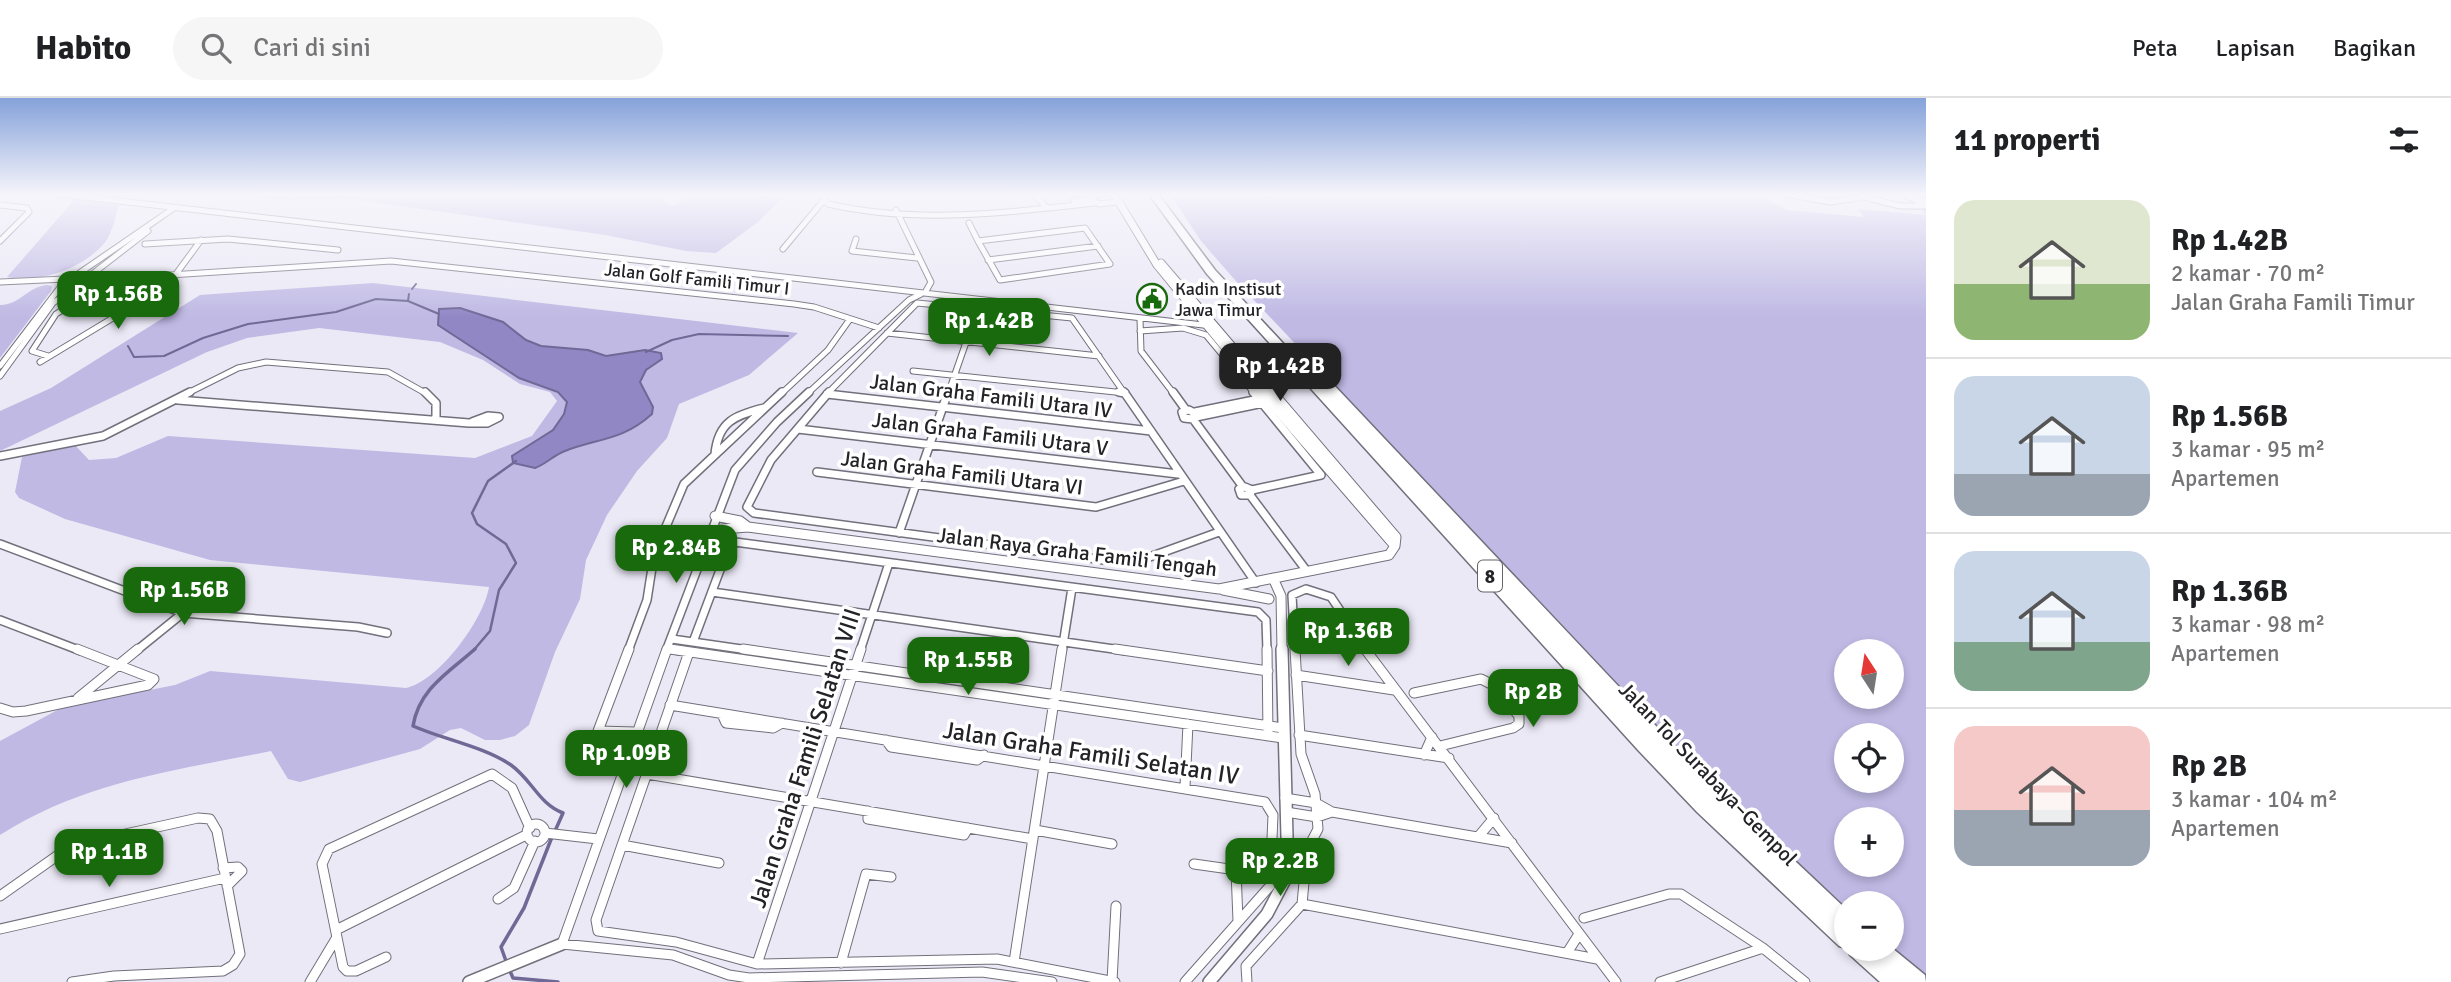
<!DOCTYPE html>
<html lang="id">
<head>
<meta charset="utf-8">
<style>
  :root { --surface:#fff; --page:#f6f6f6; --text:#202124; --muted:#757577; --line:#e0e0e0; --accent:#186a0d }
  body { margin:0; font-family:Signika,sans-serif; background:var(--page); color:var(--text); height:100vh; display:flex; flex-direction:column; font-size:26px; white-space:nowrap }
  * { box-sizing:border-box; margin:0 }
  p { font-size:23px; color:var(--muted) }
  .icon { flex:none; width:38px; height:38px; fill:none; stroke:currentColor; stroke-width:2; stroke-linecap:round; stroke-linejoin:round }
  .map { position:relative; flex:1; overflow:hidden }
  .drawer { display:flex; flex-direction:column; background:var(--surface); width:525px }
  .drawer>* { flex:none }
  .needle { width:46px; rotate:348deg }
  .controls { position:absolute; left:1834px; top:541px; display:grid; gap:14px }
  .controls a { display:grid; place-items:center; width:70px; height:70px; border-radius:50%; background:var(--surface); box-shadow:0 4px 10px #0003; font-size:35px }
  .price { position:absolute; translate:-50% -60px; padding:0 16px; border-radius:14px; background:var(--accent); color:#fff; font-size:23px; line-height:46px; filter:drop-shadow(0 2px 4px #0008) }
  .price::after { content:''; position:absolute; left:50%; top:42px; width:21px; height:16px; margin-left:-10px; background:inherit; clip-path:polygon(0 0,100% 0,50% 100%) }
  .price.on { background:#222; color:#fff }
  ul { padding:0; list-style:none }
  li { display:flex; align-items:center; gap:21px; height:175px; padding:0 28px }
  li+li { border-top:2px solid var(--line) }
  li span { display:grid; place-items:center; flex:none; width:196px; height:140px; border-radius:21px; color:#555 }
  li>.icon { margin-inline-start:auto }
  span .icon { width:84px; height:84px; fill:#fffc; stroke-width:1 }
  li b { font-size:30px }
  h2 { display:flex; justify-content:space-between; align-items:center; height:84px; padding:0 28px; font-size:30px }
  header { display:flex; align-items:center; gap:42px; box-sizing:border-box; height:98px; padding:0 35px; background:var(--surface); border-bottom:2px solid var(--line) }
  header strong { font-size:33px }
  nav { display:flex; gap:38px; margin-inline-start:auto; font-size:24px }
  .search { width:490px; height:63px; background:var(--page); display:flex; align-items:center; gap:18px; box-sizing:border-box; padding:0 24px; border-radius:38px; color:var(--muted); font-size:26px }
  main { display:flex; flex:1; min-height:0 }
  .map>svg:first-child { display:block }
</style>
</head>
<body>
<header>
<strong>Habito</strong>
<div class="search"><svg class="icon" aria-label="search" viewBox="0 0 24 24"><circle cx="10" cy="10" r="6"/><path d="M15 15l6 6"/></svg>Cari di sini</div>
<nav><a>Peta</a><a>Lapisan</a><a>Bagikan</a></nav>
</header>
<main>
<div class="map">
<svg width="1926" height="884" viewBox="0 0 1926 884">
  <rect width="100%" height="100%" fill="#ebe9f6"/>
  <path fill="#bfb9e4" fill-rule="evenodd" d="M230,96H657L668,106L675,107L694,96H786L758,124L716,155L686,153L605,137L344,100L288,102Z
    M1170,96H1757L1787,112L1864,119L1858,111L1925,117L1921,110H1926V879L1891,851L1892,805H1846V812L1704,678L1235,182L1201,143ZM1846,553H1892V598H1846ZM1846,637H1892V682H1846ZM1846,721H1892V766H1846Z
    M75,101L119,107C115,118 113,133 106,143C85,170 40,186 7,179Z
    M373,185L798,235L749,277L679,306L667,340L637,373L607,417L586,462L580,501L555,554L529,627L515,638L500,642H485L461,630L450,632L420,651L300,684L288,681L271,653C174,673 85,683 0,737V643L63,609L175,587L210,573L406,590C439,583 484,521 489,489L210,462L65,421L19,400L15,394L22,359L75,347L89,362L116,360L168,338L475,360L532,338L557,303L550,294L520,286L483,262L440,244L319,230L247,240L207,254L0,353V313L51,290L200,197Z
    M47,187L52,188L51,193L0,260V207C20,207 27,189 47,187Z"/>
  <path fill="#9187c5" stroke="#706996" stroke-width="2" d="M460,210L503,224L526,242L541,248L588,252L606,258L645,252L661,255L662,261L646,272L640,284L653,309L652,316C622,343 598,340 565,353C554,357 546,366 535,370L513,365L512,358L553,332L564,316L567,304L558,294L519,280L438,227L439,211Z"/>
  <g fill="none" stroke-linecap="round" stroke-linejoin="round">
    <path stroke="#706996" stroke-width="2" d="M412,191L416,186
      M409,196L408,203L439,216
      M128,248L134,259L164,258L203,240L248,226L336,214L376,201L408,203
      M646,254L672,242L699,236L788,238"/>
    <path stroke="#706996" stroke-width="2.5" d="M473,553L490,533L499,492L516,465L506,446L477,426L472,415L488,383L516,363"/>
    <path stroke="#706996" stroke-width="3.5" d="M475,551C448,575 419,591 413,628C445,642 482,648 511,667C532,682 539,706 563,715L555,733
      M506,863L501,849L524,810L552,739
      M510,873L513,880L558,884"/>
    <g stroke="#71707b" stroke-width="7">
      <path id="minor-far2" d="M58,96L1212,228
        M821,96L828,106C915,126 1008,115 1095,105
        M1034,96L1046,109
        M1102,96L1091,98V101L1099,106L1118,104
        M1786,96L1830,104L1858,100
        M1852,96L1900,108H1926
        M1074,103L1091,100
        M0,107L27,110L29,114L0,143
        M896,112L931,184L926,193
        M969,125L978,143
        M1085,130L1110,166L1000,182L978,143Z
        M856,141L852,153L917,160
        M145,146L228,141L338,152
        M783,151L823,103
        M988,162L1098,148
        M78,176L174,110
        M86,176L92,180L77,189L61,187L69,179Z
        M91,177L148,133
        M91,182L391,163L794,206L814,209L879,230
        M0,184L65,181
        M111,221L119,210L134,205
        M1140,221L1141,253L1174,296
        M1140,233L1183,230L1206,237L1255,296
        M887,235L1099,258
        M48,258L32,253L56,216L96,191
        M40,264L159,192L176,176L201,142
        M0,268L61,188
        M913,273L1125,295
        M0,278L53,205L76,189
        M186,296L238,270L266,264L388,274L427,296
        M781,296L828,252L850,221
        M807,296L909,202L921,196
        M827,296L917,205L1072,220L1125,296
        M948,296L978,210"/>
    </g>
    <g stroke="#71707b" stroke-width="10">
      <path id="minor-far1" d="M425,294L436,305V321
        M829,294L771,362L747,409L754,415L1119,464L1144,461L1219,434
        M1119,294L1125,295
        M1124,294L1256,485
        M1173,294L1186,312
        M827,296L1151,333
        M178,302L469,325H487L499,319L488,318L472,324
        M1189,312L1196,316L1193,321L1184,320L1182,314Z
        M1195,314L1259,301
        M1196,319L1263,305
        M1193,321L1243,389
        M798,331L1178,376
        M715,356C718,324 735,317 764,310
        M0,358L103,338L190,294
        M817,374L1096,409L1184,383
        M1245,389L1252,392L1250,397H1241L1239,391Z
        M1252,392L1321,377L1253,294
        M1250,397L1306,472
        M899,435L948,294
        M0,446L183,515L358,529L387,535
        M712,494L1128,553
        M0,522L81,553
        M672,541L755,553
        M693,544L729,448L735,444L1258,514L1266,522L1267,553
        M668,551L682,553
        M136,553L183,515
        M628,553L647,502L654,457L684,386L782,294
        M666,553L735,372L777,324L809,294
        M860,553L889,465
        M1062,553L1072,490
        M1295,553L1292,497L1306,491L1331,499L1367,553"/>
    </g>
    <g stroke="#71707b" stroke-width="11">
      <path id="minor" d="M629,551L598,633L635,634
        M667,551L562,846L673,857L729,877L749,880L982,874L1052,884
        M670,551L1283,640
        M743,551L1283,630
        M1115,551L1268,573
        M1267,551L1268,638
        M1365,551L1616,884
        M689,554L596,822L598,833L676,844L757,866L997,861L1115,884
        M1296,577L1394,592
        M1414,595L1481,581L1493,587L1519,618V626L1513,630L1440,648
        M78,600L138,551
        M670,607L1265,704L1273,717L1270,788L1185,884
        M0,610L13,614L26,613L148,587L154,581L77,551
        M722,616L726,625L773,630L782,625
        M1299,637L1449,660
        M886,642L891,649L977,662L984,657
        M1424,657L1432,639
        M647,676L1033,741
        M1185,689L1188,626
        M1285,700L1316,705L1332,714L1512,745
        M868,713V721L964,737L968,730
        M1286,714L1317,719L1332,714
        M527 735a9 9 0 1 1 18 0a9 9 0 1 1-18 0Z
        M1035,732L1112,746
        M545,735L598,741
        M1478,739L1494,720
        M622,747L719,765
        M1194,766L1272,777
        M223,770L238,769L242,773L227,788
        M1236,772L1238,823
        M0,798L71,748L198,720L210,721L217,733L240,856L233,867L223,873L114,878L72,884
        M498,801L514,790L535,743
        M1302,806L1597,861
        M1584,820L1669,796H1681L1763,850L1805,884
        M0,831L225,780
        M336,832L526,737
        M1567,855L1579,836
        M386,859L356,873H347L343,869L322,766L329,751L492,676L512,690L530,730
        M1014,864L1062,551
        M841,865L866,776L891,779
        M757,866L861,551
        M1112,883L1116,808
        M310,884L337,839
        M1247,884L1246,868L1302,806L1307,752L1318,731L1315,696L1301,656L1295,551
        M1660,884L1763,850"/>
    </g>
    <g stroke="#71707b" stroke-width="9">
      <path id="tertiary-far2" d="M1114,96L1157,167L1263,296
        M1161,165L1273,296"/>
    </g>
    <g stroke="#71707b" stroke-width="11">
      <path id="tertiary-far1" d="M1262,294L1395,448
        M1272,294L1396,439L1395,448
        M715,418L740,423L748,429
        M710,432L748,429L1219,491L1389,457L1395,448
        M1273,480L1281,498L1282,553
        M1223,492L1269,501"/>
    </g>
    <g stroke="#71707b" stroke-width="14">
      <path id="tertiary" d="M469,884L562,846
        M1209,884L1267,816L1288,776L1282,551"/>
    </g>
    <g stroke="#71707b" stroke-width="10">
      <path id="secondary" d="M1907,96L1926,106"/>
    </g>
    <g stroke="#71707b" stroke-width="3">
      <path id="motorway" d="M1149,96H1158L1215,172L1306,270V266H1314L1689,663L1846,811V850L1839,848L1697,714L1638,652L1207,176Z
        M1847,850H1892L1925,877L1926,884H1880L1850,857Z"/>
    </g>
    <use href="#minor-far2" stroke="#fff" stroke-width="5"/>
    <use href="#minor-far1" stroke="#fff" stroke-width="7"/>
    <use href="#minor" stroke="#fff" stroke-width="9"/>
    <use href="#tertiary-far2" stroke="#fff" stroke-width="7"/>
    <use href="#tertiary-far1" stroke="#fff" stroke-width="9"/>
    <use href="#tertiary" stroke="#fff" stroke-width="11"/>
    <use href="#secondary" stroke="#fff" stroke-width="8"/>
    <use href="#motorway" fill="#fff" fill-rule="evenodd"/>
  </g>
  <linearGradient id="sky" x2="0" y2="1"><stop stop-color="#85a2da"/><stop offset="0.44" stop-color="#f6f5fb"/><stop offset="1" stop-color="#f6f5fb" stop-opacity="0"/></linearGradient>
  <rect width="1926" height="220" fill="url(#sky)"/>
  <defs>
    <g id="civic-ring" transform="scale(1.575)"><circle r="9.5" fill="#fff" stroke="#186a0d" stroke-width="1.5"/><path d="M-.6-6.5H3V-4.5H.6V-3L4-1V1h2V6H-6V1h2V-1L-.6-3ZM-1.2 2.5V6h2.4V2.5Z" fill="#186a0d"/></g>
  </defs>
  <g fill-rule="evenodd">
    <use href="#civic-ring" x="1152" y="201"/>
  </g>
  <g text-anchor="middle" stroke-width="7" stroke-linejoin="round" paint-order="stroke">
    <g font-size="18" fill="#232227" stroke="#fff">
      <text transform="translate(697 181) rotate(6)" y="6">Jalan Golf Famili Timur I</text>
    </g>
    <g font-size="18" fill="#232227" stroke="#fff" text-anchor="start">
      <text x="1175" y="197">Kadin Instisut<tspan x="1175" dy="21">Jawa Timur</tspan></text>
    </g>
    <rect fill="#fff" stroke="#656468" stroke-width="2" x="1478" y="462.5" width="24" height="31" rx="5"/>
    <g font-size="19" font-weight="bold" fill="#232227">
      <text x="1490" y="485">8</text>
    </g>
    <g font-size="21" fill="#232227" stroke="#fff">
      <text transform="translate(991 298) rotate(7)" y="7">Jalan Graha Famili Utara IV</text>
      <text transform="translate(990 336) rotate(7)" y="7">Jalan Graha Famili Utara V</text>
      <text transform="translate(962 375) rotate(7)" y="7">Jalan Graha Famili Utara VI</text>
      <text transform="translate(1077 454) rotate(7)" y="7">Jalan Raya Graha Famili Tengah</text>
      <text transform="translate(1708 676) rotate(46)" y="7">Jalan Tol Surabaya–Gempol</text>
    </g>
    <g font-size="24" fill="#232227" stroke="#fff">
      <text transform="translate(1091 655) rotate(9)" y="8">Jalan Graha Famili Selatan IV</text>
      <text transform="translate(805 660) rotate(-72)" y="8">Jalan Graha Famili Selatan VIII</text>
    </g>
  </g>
</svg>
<div class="controls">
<a><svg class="needle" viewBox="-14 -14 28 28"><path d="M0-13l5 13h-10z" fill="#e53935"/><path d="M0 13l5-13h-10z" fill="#757577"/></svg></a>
<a><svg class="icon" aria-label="locate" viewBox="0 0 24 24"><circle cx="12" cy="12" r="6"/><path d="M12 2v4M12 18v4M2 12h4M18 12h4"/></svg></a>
<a>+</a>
<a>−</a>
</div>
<b class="price" style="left:118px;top:233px">Rp 1.56B</b>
<b class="price" style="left:989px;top:260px">Rp 1.42B</b>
<b class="price on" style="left:1280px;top:305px">Rp 1.42B</b>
<b class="price" style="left:676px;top:487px">Rp 2.84B</b>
<b class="price" style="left:184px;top:529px">Rp 1.56B</b>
<b class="price" style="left:1348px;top:570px">Rp 1.36B</b>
<b class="price" style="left:968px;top:599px">Rp 1.55B</b>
<b class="price" style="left:1533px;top:631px">Rp 2B</b>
<b class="price" style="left:626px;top:692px">Rp 1.09B</b>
<b class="price" style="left:109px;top:791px">Rp 1.1B</b>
<b class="price" style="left:1280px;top:800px">Rp 2.2B</b>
</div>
<section class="drawer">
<h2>11 properti<svg class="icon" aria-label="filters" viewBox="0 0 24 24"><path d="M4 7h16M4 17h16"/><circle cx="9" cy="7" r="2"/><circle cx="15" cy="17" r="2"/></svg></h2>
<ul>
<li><span style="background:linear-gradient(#dfe7d0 60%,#8fb573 0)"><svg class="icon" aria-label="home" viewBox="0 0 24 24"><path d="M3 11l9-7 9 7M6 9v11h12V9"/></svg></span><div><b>Rp 1.42B</b><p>2 kamar · 70 m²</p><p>Jalan Graha Famili Timur</p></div></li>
<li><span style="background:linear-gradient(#c9d6e8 70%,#9aa5b1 0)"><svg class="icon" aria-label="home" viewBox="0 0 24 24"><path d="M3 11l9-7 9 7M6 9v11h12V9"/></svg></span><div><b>Rp 1.56B</b><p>3 kamar · 95 m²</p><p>Apartemen</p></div></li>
<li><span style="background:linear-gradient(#c9d6e8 65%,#7fa58c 0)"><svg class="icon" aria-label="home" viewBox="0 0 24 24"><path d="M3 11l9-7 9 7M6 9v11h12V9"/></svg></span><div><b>Rp 1.36B</b><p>3 kamar · 98 m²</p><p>Apartemen</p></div></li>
<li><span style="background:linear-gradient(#f6c9c9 60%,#9aa5b1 0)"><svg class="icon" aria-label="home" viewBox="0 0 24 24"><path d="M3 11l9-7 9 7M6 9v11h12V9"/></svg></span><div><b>Rp 2B</b><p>3 kamar · 104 m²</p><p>Apartemen</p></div></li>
</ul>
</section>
</main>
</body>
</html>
